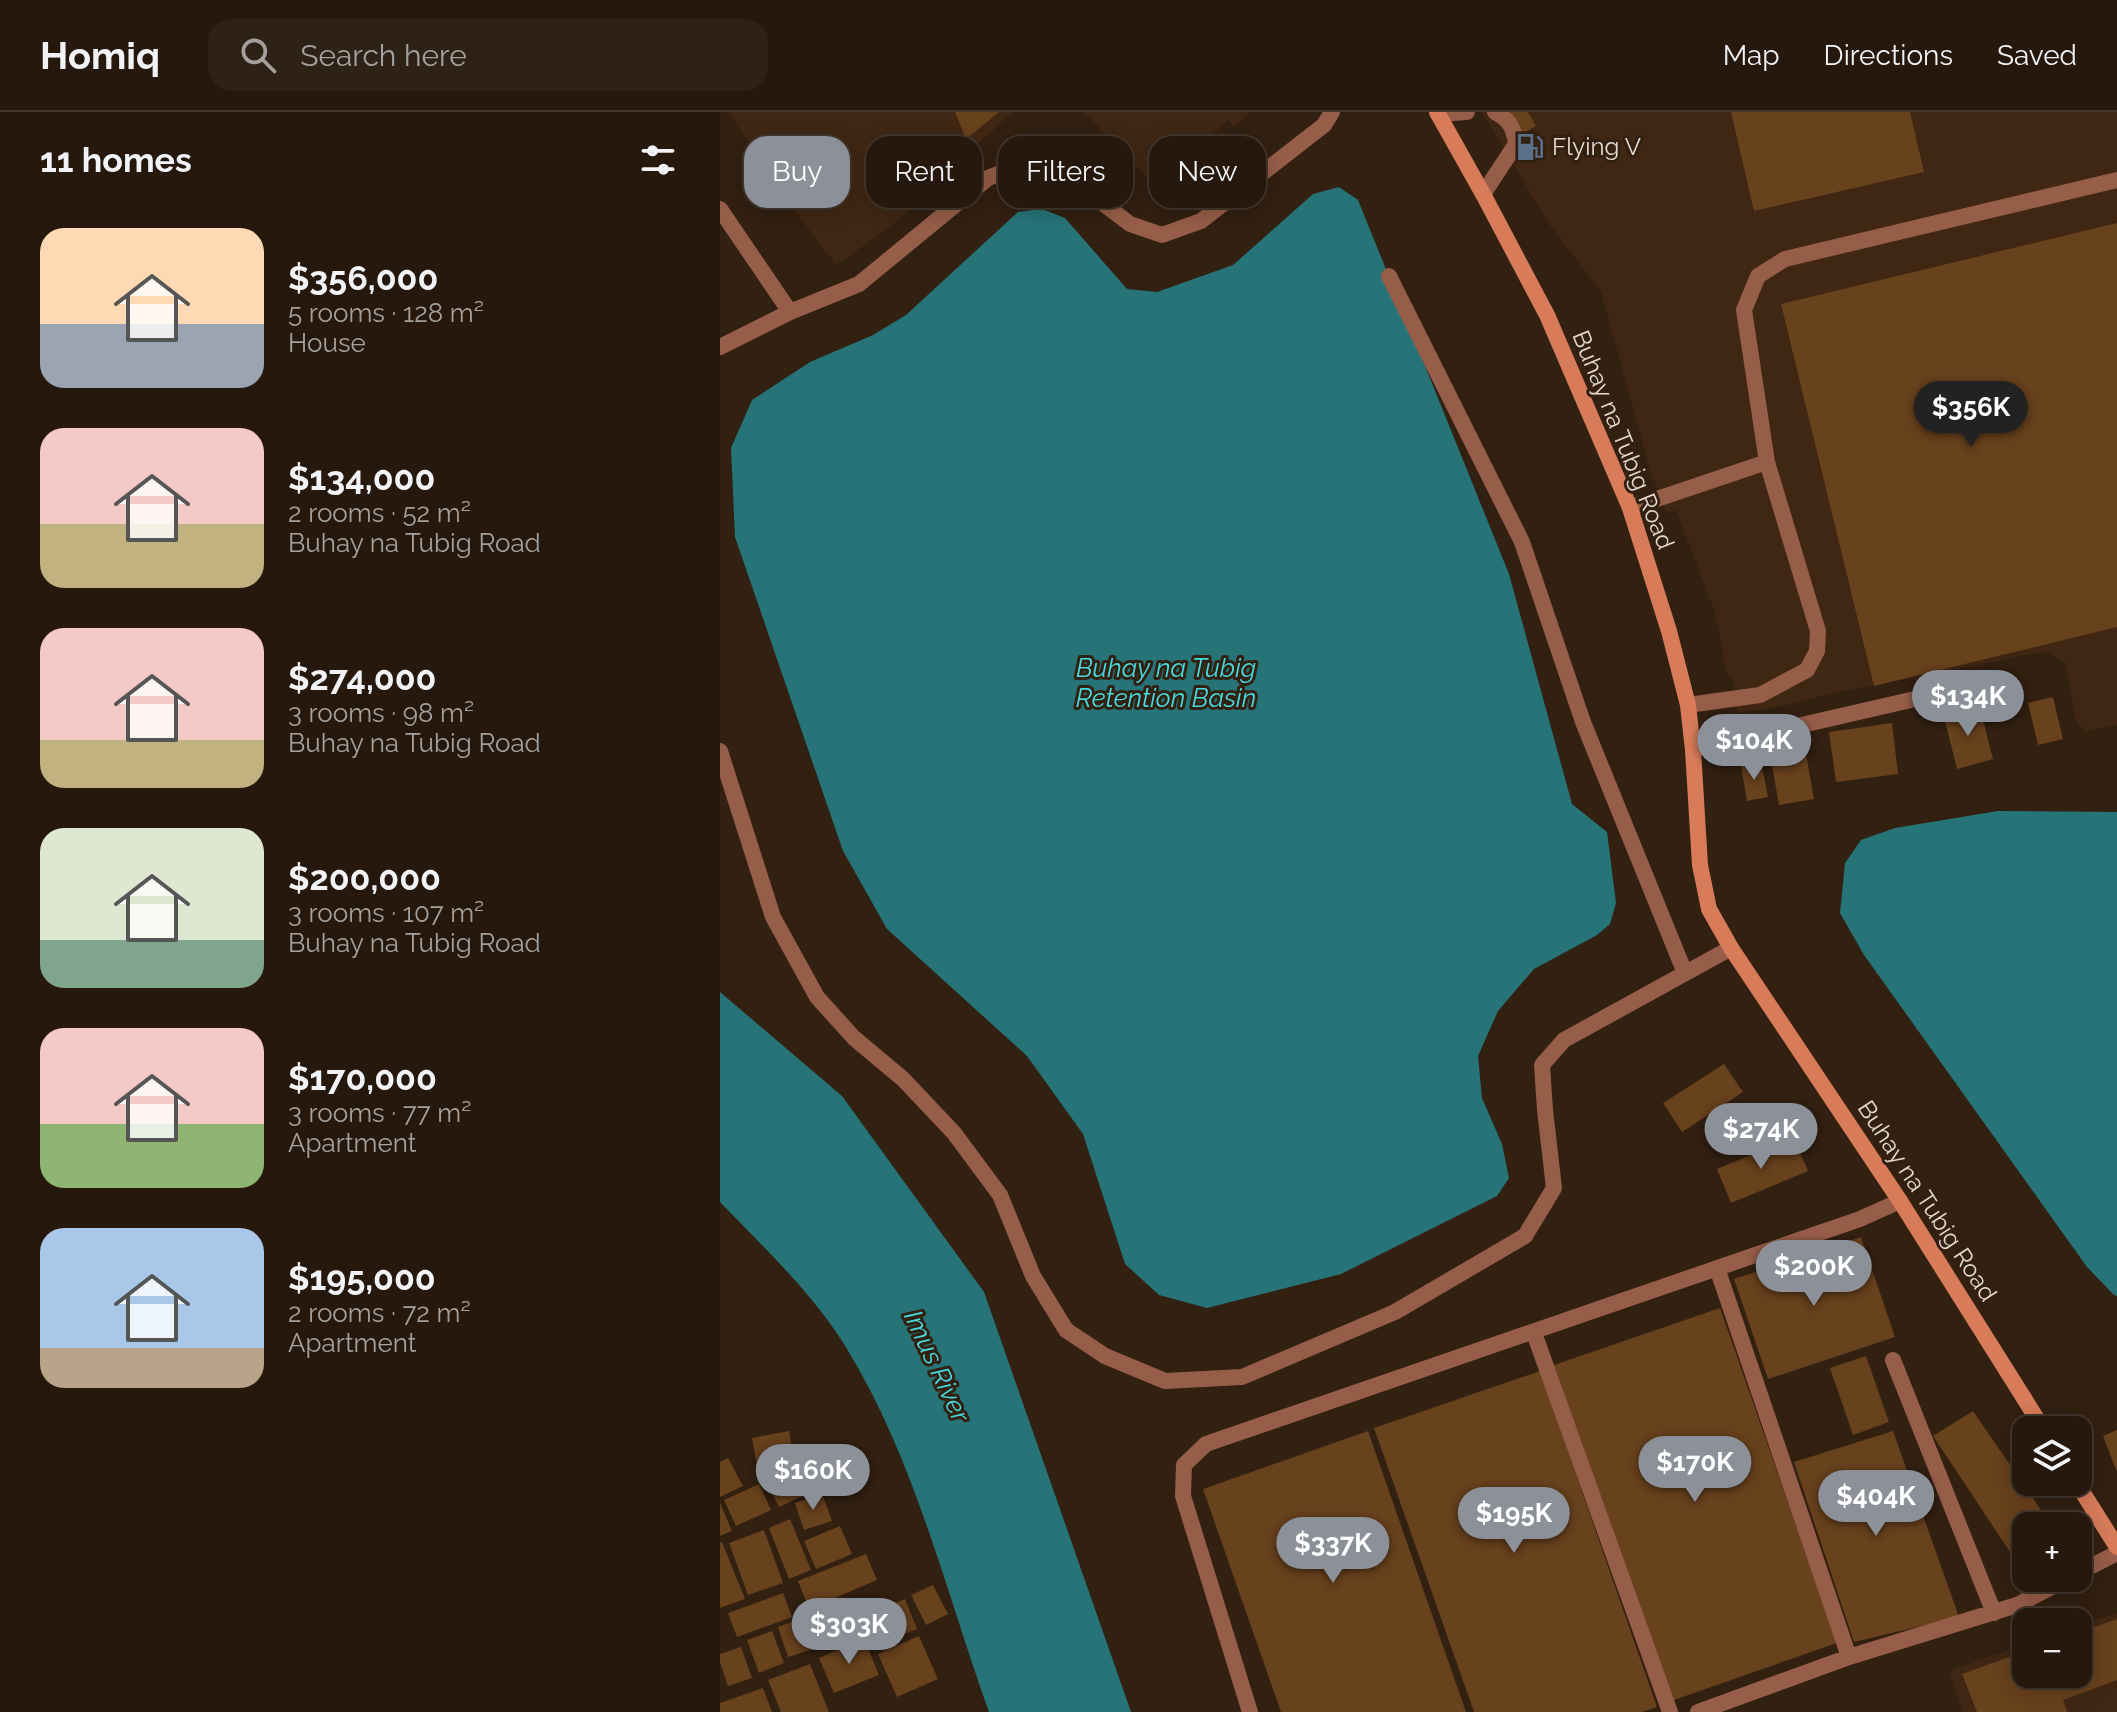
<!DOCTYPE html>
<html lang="en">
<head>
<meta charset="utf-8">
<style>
  :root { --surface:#26180d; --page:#2e2116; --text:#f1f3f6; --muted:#a4a09d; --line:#42372e; --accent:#8c9099 }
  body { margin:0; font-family:Raleway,sans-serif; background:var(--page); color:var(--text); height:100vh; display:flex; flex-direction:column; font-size:30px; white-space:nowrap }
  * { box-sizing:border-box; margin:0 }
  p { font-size:26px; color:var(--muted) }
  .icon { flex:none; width:44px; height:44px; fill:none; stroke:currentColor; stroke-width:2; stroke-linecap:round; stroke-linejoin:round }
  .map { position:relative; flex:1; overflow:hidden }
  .drawer { display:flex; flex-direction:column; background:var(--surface); width:720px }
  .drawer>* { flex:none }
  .banner { position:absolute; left:24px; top:24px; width:760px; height:72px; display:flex; gap:16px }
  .buttons { position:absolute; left:1292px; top:1304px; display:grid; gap:16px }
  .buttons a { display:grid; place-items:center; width:80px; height:80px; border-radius:16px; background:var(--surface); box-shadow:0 4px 20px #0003,0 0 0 2px var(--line); font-size:40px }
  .price { position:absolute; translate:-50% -68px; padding:0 18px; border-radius:28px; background:var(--accent); color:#fff; font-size:26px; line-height:52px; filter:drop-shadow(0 2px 4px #0008) }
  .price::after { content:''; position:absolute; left:50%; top:48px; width:24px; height:18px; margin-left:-12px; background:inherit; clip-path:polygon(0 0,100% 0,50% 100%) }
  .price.selected { background:#222; color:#fff }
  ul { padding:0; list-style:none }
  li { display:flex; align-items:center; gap:24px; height:200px; padding:0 40px }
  li span { display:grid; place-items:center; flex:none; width:224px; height:160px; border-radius:24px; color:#555 }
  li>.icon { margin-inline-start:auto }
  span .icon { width:96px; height:96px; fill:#fffc; stroke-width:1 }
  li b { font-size:34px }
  h2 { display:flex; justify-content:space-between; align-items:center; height:96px; padding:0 40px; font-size:34px }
  .chip { padding:0 28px; border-radius:24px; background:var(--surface); box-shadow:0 4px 20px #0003,0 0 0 2px var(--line); font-size:28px; line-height:72px }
  .chip.selected { background:var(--accent); color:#fff }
  header { display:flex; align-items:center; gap:48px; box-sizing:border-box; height:112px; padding:0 40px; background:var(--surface); border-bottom:2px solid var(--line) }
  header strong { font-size:38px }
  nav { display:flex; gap:44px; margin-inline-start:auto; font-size:28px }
  .search { width:560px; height:72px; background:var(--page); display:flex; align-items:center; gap:20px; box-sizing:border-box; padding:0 28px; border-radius:24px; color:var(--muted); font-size:30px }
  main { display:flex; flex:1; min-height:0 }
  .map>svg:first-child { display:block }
</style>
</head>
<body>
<header>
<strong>Homiq</strong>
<div class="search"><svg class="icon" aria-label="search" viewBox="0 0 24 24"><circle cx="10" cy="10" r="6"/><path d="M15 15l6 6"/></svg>Search here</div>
<nav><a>Map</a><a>Directions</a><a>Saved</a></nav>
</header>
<main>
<section class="drawer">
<h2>11 homes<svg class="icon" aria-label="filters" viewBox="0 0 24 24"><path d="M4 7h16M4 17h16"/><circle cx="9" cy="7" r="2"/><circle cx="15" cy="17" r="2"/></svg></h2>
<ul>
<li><span style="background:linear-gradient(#ffd9b3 60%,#9aa5b1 0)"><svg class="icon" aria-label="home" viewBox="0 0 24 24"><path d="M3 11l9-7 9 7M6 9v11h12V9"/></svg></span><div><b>$356,000</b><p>5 rooms · 128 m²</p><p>House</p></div></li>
<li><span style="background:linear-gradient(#f6c9c9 60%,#c2b280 0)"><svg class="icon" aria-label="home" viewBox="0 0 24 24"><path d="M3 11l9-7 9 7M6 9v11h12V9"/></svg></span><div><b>$134,000</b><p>2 rooms · 52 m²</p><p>Buhay na Tubig Road</p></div></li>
<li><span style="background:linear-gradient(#f6c9c9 70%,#c2b280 0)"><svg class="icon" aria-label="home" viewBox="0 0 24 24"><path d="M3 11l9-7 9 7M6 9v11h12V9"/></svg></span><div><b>$274,000</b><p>3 rooms · 98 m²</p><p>Buhay na Tubig Road</p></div></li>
<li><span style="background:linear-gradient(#dfe7d0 70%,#7fa58c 0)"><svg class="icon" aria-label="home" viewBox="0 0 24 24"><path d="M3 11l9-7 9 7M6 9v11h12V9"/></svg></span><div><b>$200,000</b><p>3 rooms · 107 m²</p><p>Buhay na Tubig Road</p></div></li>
<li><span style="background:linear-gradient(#f6c9c9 60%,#8fb573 0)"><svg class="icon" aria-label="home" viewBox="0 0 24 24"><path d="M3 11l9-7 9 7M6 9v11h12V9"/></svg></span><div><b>$170,000</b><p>3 rooms · 77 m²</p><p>Apartment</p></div></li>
<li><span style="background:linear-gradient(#a9c7e8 75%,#b9a48a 0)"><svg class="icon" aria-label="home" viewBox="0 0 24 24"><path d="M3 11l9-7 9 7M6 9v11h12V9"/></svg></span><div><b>$195,000</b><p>2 rooms · 72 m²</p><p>Apartment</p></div></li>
</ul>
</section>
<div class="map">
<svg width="1397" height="1600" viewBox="0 0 1397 1600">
  <rect width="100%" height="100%" fill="#322011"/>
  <path fill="#3f2713" d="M8,0H292L169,116L116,153L78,103Z
    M364,0H530L514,15L508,8L436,74Z
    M762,0H1397V613L1364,620L1355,605L1345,551L1327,539L1120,580L1061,594L1018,601L1012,564L1007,563L995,501L956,398L946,400L930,358L881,180L829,112Z
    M1397,1501V1600H1242L1229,1559L1306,1532V1562H1358V1514Z"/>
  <path fill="#267478" d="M619,75L638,88L789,462L852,692L887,720L896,791L890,812L877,823L814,857L778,899L758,944L762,986L782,1032L789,1066L777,1084L621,1162L487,1196L439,1183L405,1152L363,1022L307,944L167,817L123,739L15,425L11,336L32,288L90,250L153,223L186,203L298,100L322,97L345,106L407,177L437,180L513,153L593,82Z
    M1278,699L1397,700V1184L1394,1183L1367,1155L1144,843L1120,801L1125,751L1141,728L1175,716Z
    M0,880L122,984L264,1180L411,1600H269C226,1480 194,1346 127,1237C93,1181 45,1137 0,1090Z"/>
  <path fill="#68411d" d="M235,0H279L246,27Z
    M790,0H808L816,14L802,22Z
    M1011,0H1190L1204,60L1034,99Z
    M1397,111V515L1154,574L1061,192Z
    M1333,585L1343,627L1318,633L1308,591Z
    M1260,596L1273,647L1237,657L1224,605Z
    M1172,611L1178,662L1116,670L1109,620Z
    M1083,625L1094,687L1059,693L1048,631Z
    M1041,650L1048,685L1027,689L1021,654Z
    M1004,952L1023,980L962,1020L943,991Z
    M1057,1032L1078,1036L1088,1059L1011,1091L997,1057Z
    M1141,1125L1175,1225L1048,1267L1014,1167Z
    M1000,1196L1117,1531L951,1589L834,1253Z
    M1146,1244L1169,1310L1133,1323L1110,1256Z
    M820,1259L937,1595L922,1600H754L654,1316Z
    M1253,1299L1332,1414H1306V1450L1300,1455L1213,1324Z
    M1397,1318V1360L1383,1324Z
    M69,1319L75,1353L38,1359L32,1326Z
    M648,1319L746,1600H561L483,1377Z
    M1173,1319L1239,1505L1134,1530L1074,1350Z
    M8,1346L23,1374L0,1385V1350Z
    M88,1347L102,1375L59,1395L45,1367Z
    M39,1372L51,1398L16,1414L4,1388Z
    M102,1382L112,1409L84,1418L75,1391Z
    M0,1391L12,1419L0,1424Z
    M70,1407L91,1458L69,1467L49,1416Z
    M120,1414L132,1442L96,1457L84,1429Z
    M44,1418L63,1471L28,1483L9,1431Z
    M2,1430L25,1487L0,1496V1431Z
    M146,1442L157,1468L89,1497L78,1469Z
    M1306,1458V1466H1335L1302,1485L1296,1465Z
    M213,1473L228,1502L206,1513L191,1483Z
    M63,1481L72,1505L17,1525L8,1501Z
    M185,1487L197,1517L158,1532L145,1503Z
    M134,1489L147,1520L102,1538L89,1507Z
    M82,1506L93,1537L68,1545L58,1515Z
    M1397,1507V1568L1343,1588L1347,1600H1257L1242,1562L1306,1539V1562H1358V1521Z
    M52,1519L64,1551L39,1561L27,1528Z
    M199,1524L218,1567L177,1585L158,1542Z
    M144,1527L159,1563L114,1581L99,1546Z
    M21,1535L32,1566L8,1574L0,1550V1542Z
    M90,1552L109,1600H61L48,1568Z
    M43,1576L52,1600H0V1591Z"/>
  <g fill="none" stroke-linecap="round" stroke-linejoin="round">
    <path stroke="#965d48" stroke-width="16" d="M718,2L747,0
      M763,82L796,32C794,16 789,7 775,0
      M0,97L70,200
      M669,164L802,430L863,610L965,861
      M0,235L70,200L139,172L268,66L313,48L353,58L381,90L410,112L442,123L481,109L604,13L612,0
      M910,396L1047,350L1024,198L1038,164L1065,147L1397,68
      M968,593L1040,583L1087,558L1097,539L1098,519L1047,350
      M973,638L1269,570
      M0,639L53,805L97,885L134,926L183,967L234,1021L280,1083L313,1164L346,1218L385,1244L445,1269L522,1265L675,1200L805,1124L834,1076L825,998L822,953L844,928L1011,836
      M997,1156L1129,1545
      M814,1221L950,1600
      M1173,1248L1274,1501
      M1358,1461L1397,1441
      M530,1600L463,1384L464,1353L486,1332L1140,1107L1180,1089
      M978,1600L1129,1545L1297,1493L1349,1466"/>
    <path stroke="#d77b59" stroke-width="16" d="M717,0L763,82L827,203L910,396L949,519L968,593L973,638L980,753L989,797L1011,836L1180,1089L1324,1318
      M1356,1370L1397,1435"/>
  </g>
  <defs>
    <g id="fuel-bare" transform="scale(2.16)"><path d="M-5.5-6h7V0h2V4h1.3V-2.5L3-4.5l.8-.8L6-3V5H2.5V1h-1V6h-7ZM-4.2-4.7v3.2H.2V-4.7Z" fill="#5c6f8a" stroke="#322011" stroke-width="2.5" paint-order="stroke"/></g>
  </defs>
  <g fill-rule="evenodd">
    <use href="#fuel-bare" x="810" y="35"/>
  </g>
  <g text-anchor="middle" stroke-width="6" stroke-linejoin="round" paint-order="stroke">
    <g font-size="24" fill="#e5d9cf" stroke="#322011" text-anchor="start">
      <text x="832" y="43">Flying V</text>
    </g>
    <g font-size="24" fill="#e5d9cf" stroke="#322011">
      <text transform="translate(903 328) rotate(68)" y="8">Buhay na Tubig Road</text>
      <text transform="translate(1207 1089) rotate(57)" y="8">Buhay na Tubig Road</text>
    </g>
    <g font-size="26" font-style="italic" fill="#45dae1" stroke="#322011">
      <text x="446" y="565">Buhay na Tubig<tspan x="446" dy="30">Retention Basin</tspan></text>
      <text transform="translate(217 1254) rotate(65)" y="9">Imus River</text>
    </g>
  </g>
</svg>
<div class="buttons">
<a><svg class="icon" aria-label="layers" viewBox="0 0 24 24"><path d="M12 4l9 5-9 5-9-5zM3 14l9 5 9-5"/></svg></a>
<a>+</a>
<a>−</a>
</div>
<b class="price selected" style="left:1251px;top:337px">$356K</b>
<b class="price" style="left:1248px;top:626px">$134K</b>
<b class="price" style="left:1034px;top:670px">$104K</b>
<b class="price" style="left:1041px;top:1059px">$274K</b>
<b class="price" style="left:1094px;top:1196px">$200K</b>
<b class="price" style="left:975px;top:1392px">$170K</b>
<b class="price" style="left:93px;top:1400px">$160K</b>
<b class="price" style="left:1156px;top:1426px">$404K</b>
<b class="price" style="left:794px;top:1443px">$195K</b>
<b class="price" style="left:613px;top:1473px">$337K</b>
<b class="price" style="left:129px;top:1554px">$303K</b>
<div class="banner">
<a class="chip selected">Buy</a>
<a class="chip">Rent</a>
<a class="chip">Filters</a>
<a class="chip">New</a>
</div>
</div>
</main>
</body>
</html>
